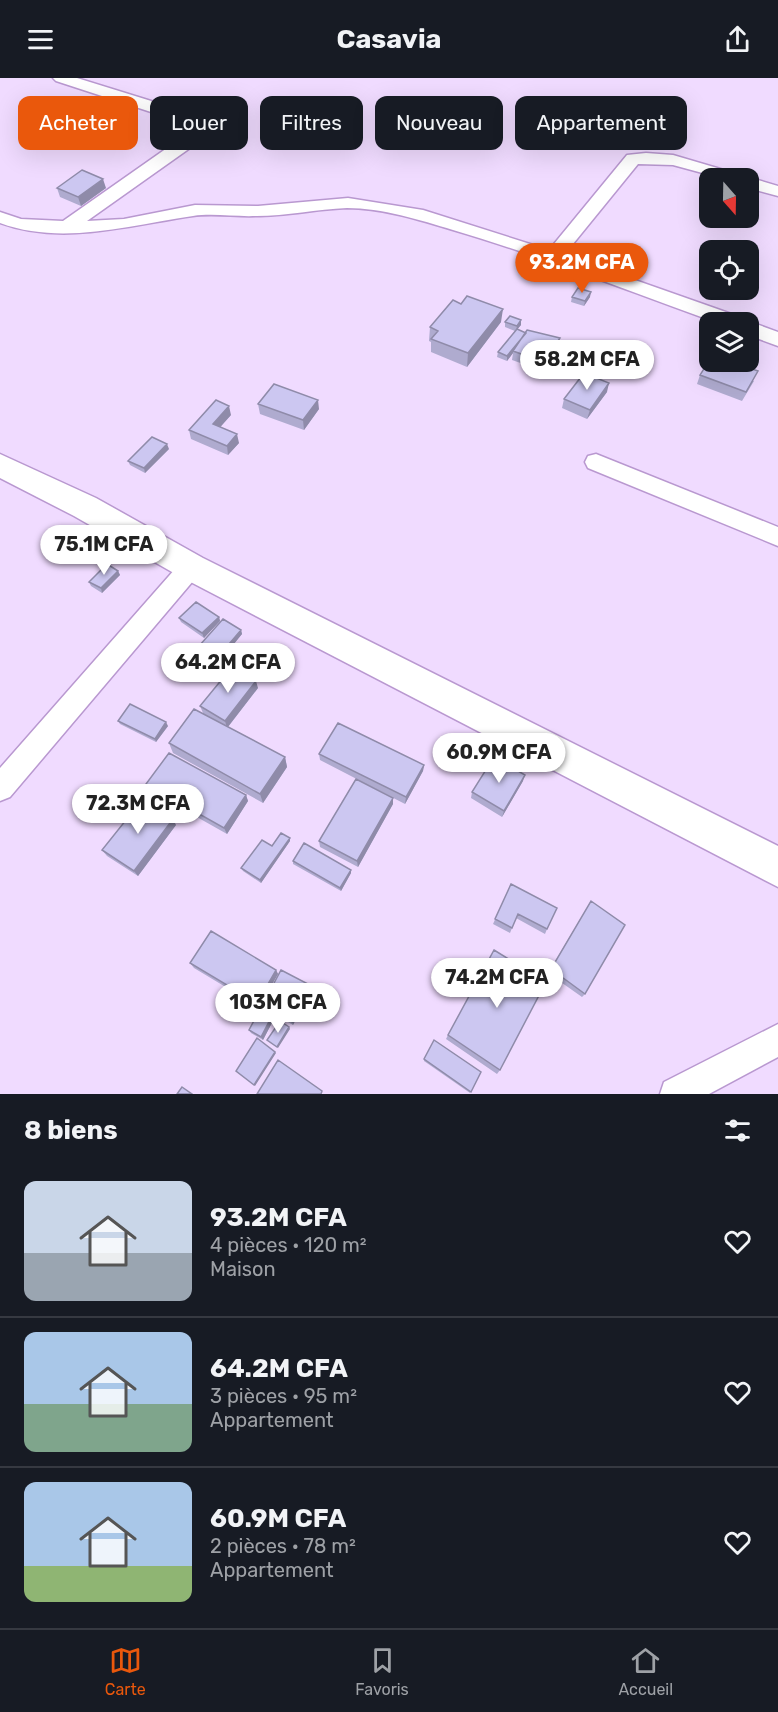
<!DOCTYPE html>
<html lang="fr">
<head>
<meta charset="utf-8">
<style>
  :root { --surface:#171b24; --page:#20242c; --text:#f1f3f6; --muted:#9ea1a6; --line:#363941; --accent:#ea580c }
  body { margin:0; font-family:Rubik,sans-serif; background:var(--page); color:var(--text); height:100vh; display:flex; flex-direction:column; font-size:22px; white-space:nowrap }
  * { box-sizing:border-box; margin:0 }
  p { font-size:20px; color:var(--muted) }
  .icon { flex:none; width:33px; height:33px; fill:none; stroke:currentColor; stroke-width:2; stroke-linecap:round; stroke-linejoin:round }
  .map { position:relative; height:1016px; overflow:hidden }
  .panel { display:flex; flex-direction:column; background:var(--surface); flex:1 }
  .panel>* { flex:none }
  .top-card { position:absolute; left:18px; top:18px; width:742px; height:54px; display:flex; gap:12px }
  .needle { width:39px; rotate:160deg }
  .fabs { position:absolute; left:699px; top:90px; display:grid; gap:12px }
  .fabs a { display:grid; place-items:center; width:60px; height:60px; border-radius:12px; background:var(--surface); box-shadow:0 6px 24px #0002; font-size:30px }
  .price { position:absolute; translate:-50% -51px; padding:0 14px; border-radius:21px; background:#fff; color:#222; font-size:20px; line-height:39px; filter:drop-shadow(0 2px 3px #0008) }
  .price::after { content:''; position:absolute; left:50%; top:36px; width:18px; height:14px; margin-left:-9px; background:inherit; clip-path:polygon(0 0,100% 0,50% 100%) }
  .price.active { background:var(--accent); color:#fff }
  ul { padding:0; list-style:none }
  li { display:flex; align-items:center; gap:18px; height:150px; padding:0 24px }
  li+li { border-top:2px solid var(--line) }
  li span { display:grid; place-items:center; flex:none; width:168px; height:120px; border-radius:12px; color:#555 }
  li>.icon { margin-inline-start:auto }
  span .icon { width:72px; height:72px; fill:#fffc; stroke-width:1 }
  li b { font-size:26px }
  h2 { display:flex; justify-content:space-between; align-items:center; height:72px; padding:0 24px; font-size:26px }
  .chip { padding:0 21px; border-radius:12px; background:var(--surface); box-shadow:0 6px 24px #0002; font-size:21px; line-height:54px }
  .chip.active { background:var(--accent); color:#fff }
  header { display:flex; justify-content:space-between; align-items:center; height:78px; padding:0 24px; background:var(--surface); font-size:27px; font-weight:700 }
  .dock { display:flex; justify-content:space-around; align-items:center; height:84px; border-top:2px solid var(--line); background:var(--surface); font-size:16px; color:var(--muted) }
  .dock a { display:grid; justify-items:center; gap:3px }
  .dock .active { color:var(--accent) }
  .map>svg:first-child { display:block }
</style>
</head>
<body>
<header><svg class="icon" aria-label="menu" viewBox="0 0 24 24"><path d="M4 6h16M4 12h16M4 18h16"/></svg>Casavia<svg class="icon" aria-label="share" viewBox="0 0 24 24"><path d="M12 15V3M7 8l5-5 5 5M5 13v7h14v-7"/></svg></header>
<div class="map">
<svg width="778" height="1016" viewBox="0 0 778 1016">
  <rect width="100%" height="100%" fill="#f0dbff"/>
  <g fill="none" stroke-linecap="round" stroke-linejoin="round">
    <g stroke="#b998d0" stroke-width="3">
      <path id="minor" d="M53,0H77L206,40L213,49L207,58L87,143L124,141L195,127L258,128L348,120L423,132L549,172L627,77L646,75L673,77L778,108V118L748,110V100H721L673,87L638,86L564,177L740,239L742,244H715C628,213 542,178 453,152C420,142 382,130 347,130C317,131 287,138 256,138C236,139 213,135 193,138C130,147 62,168 0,145V134L21,141L63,143L197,49L56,3Z
        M748,243L778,254V268L748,257V244H744Z
        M596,376L778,449V468L588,390L585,384L588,378Z
        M191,479L199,482L203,489L199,496L10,719L0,723V690L183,482Z
        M778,946V979L709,1016H660L664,1004Z"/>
    </g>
    <g stroke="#b998d0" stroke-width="3">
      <path id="trunk" d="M0,376L96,420L203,480L778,768V809L179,498L74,438L0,400Z"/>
    </g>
    <use href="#minor" fill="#fff" fill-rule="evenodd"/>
    <use href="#trunk" fill="#fff" fill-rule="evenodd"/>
  </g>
  <path fill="#afabcf" d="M57,110H106L81,128L60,119Z
    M572,219H590L584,228L571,224Z
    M521,242V247L517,251L558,270L543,293L512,282L513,275L507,283L497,279L498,274L515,253L505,249V244Z
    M501,244L467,289L431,274V264L429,263L430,249Z
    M700,297L754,303L742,323L697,306Z
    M607,314L587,341L562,330L564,321Z
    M258,326L319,331L304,352L260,336Z
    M231,337L220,349L239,365L228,377L191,361L189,352Z
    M169,371L145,395L130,387L128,383Z
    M118,493L120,497L102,515L91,508L89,504Z
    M219,539L220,543L204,560L181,544L179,540Z
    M241,552L242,556L220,583L200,572L199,568Z
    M258,610L228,649L285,679L287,689L263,725L173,675L169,665L203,635L200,628Z
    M118,643L168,648L156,664L120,646Z
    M319,676L424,687L423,693L405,726L320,682Z
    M523,703L502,739L471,720L472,714Z
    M146,706L246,717L248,723L227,756L149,712Z
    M393,720V726L358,789L320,769L319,763Z
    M176,747L138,798L107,778L102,772Z
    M290,763L261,805L243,793L241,790L272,768Z
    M293,783L351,792V795L341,813L293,786Z
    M511,806L547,851L545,856L516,840L510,855L493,846Z
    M591,823L585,916L582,919L548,895Z
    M190,885L276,892L278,896L259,929L194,890Z
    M281,892L311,911L293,947L276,937L263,962L251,955L249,952Z
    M448,957L500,992L497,996L446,961Z
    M424,981L481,994L470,1015L424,983Z"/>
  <path fill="#8f8ba9" d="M103,101L106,110L81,128L78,119Z
    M591,214L590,219L584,228L585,223Z
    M503,231L501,244L467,289L468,275Z
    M521,242V247L516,253L517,248Z
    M526,255L513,273V275L507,283V278Z
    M560,260L558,270L543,293L544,284Z
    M609,305L607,314L587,341L590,332Z
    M318,322L319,331L304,352L303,342Z
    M229,328L231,337L215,355L213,346Z
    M237,356L239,365L228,377L227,368Z
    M167,366L169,371L145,395L144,390Z
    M118,493L120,497L102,515L101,510Z
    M219,539L220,543L204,560L202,555Z
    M241,552L242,556L220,583L218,579Z
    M256,603L258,610L227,650L225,643Z
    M166,644L168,648L156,664L155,661Z
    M285,679L287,689L263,725L260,716Z
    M424,687L423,693L405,726L406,719Z
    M525,697L523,703L502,739L504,733Z
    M246,717L248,723L227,756L224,750Z
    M393,720V726L358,789L357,783Z
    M173,741L176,747L138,798L134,793Z
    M290,760V763L261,805L260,802Z
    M351,792V795L341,813L340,810Z
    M276,892L278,896L259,929L257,925Z
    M310,907L311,911L293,947L292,944Z
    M274,934L276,937L263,962L261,959Z
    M289,949L290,951L278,970L277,969Z
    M275,974L276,975L255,1008L254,1007Z"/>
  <path fill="#ccc7f1" stroke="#8f8ba9" stroke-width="1.5" d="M82,92L103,101L78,119L57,110Z
    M578,210L591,214L585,223L572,219Z
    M467,218L503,231L468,275L431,261L438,253L430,249L453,222L461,226Z
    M510,238L521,242L517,248L505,244Z
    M517,251L526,255L507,278L498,274Z
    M527,252L560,260L544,284L513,273Z
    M710,281V284H731L758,293L746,314L700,297Z
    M584,295L609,305L590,332L564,321Z
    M274,306L318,322L303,342L258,326Z
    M216,322L229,328L213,346L237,356L227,368L189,352Z
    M152,359L167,366L144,390L128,383Z
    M107,486L118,493L101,510L89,504Z
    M196,524L219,539L202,555L179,540Z
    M223,541L241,552L218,579L199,568Z
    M232,589L256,603L225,643L200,628Z
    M130,626L166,644L155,661L118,643Z
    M194,631L285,679L260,716L169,665Z
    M338,645L424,687L406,719L319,676Z
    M169,675L246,717L224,750L146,706Z
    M494,679L525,697L504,733L472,714Z
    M356,701L393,720L357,783L319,763Z
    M142,722L173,741L134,793L102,772Z
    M281,755L290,760L260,802L241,790L262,762L272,768Z
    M304,765L351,792L340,810L293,783Z
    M511,806L557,830L547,851L518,836L512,850L495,841Z
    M591,823L625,847L585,916L551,891Z
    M211,853L276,892L257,925L190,885Z
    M494,872L546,904L500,992L448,957Z
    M281,892L310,907L292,944L274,934L261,959L249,952Z
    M280,943L289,949L277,969L267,962Z
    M257,960L275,974L254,1007L236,993Z
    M434,962L481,994L471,1014L424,981Z
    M278,982L322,1013L321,1016H257Z
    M182,1009L192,1016H177Z"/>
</svg>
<div class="fabs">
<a><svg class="needle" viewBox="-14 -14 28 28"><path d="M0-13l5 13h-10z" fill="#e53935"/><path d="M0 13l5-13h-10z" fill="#9ea1a6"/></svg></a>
<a><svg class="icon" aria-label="locate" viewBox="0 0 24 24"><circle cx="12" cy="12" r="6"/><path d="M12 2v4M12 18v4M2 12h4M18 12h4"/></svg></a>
<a><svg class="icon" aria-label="layers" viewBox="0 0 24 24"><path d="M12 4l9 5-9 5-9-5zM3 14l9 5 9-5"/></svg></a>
</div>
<b class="price active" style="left:582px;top:216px">93.2M CFA</b>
<b class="price" style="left:587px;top:313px">58.2M CFA</b>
<b class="price" style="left:104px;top:498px">75.1M CFA</b>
<b class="price" style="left:228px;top:616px">64.2M CFA</b>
<b class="price" style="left:499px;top:706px">60.9M CFA</b>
<b class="price" style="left:138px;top:757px">72.3M CFA</b>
<b class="price" style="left:497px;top:931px">74.2M CFA</b>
<b class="price" style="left:278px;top:956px">103M CFA</b>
<div class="top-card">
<a class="chip active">Acheter</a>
<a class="chip">Louer</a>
<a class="chip">Filtres</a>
<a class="chip">Nouveau</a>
<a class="chip">Appartement</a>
</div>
</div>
<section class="panel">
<h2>8 biens<svg class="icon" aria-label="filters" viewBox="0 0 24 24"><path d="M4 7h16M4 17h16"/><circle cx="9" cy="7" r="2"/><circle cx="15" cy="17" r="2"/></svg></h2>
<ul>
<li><span style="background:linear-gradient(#c9d6e8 60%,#9aa5b1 0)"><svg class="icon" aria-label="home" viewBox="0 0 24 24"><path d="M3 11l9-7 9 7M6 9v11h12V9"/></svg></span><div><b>93.2M CFA</b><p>4 pièces · 120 m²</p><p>Maison</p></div><svg class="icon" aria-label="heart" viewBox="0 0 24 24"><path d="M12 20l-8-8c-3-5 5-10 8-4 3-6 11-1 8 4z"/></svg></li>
<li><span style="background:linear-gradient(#a9c7e8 60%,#7fa58c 0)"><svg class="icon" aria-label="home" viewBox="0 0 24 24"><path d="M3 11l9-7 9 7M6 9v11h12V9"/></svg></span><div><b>64.2M CFA</b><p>3 pièces · 95 m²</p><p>Appartement</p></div><svg class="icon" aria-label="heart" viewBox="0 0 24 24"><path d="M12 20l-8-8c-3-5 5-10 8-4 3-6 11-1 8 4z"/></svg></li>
<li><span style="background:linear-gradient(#a9c7e8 70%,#8fb573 0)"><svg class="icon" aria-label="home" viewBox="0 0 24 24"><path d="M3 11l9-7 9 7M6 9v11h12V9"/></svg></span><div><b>60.9M CFA</b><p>2 pièces · 78 m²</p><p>Appartement</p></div><svg class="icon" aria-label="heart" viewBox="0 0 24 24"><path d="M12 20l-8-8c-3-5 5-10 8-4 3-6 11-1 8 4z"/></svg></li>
</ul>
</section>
<nav class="dock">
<a class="active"><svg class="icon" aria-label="map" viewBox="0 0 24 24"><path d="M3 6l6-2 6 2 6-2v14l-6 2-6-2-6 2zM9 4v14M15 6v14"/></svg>Carte</a>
<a><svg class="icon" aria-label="saved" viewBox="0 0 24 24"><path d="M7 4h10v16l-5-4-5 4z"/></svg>Favoris</a>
<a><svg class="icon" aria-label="home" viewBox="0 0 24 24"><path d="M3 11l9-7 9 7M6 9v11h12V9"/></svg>Accueil</a>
</nav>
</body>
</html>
